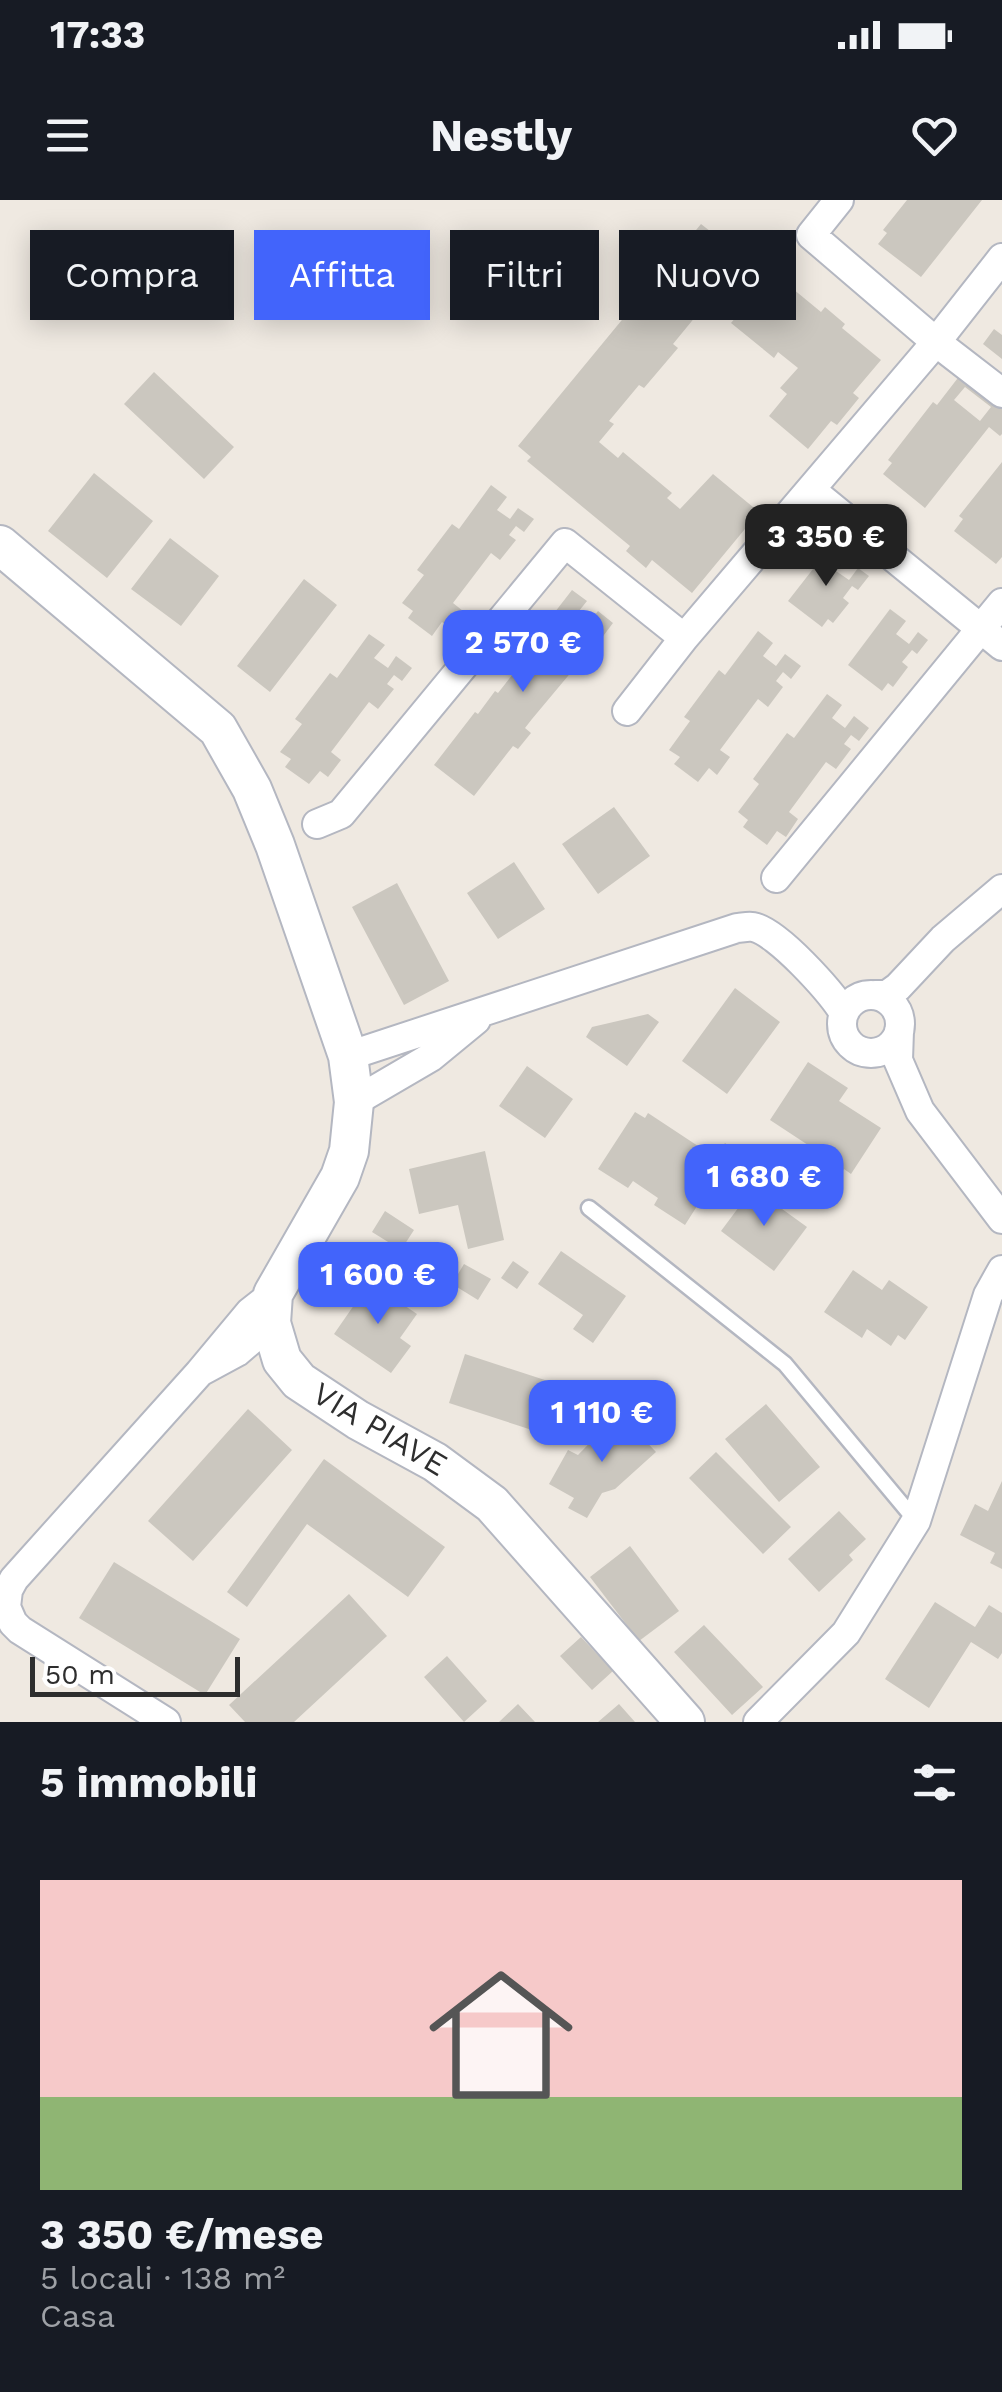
<!DOCTYPE html>
<html lang="it">
<head>
<meta charset="utf-8">
<style>
  :root { --surface:#171b24; --page:#242831; --text:#f1f3f6; --muted:#9ea1a6; --accent:#4264fb }
  body { margin:0; font-family:"Work Sans",sans-serif; background:var(--page); color:var(--text); height:100vh; display:flex; flex-direction:column; font-size:38px; white-space:nowrap }
  * { box-sizing:border-box; margin:0 }
  p { font-size:32px; color:var(--muted) }
  .icon { flex:none; width:55px; height:55px; fill:none; stroke:currentColor; stroke-width:2; stroke-linecap:round; stroke-linejoin:round }
  .map { position:relative; height:1522px; overflow:hidden }
  .details { display:flex; flex-direction:column; background:var(--surface); flex:1 }
  .details>* { flex:none }
  .hud { position:absolute; left:30px; top:30px; width:942px; height:90px; display:flex; gap:20px }
  .scale { position:absolute; left:30px; bottom:25px; width:210px; box-sizing:border-box; padding-left:10px; border:5px solid #2e2e2e; border-top:0; font-size:28px; line-height:35px; white-space:nowrap; color:#2e2e2e; -webkit-text-stroke:8px #fff; paint-order:stroke }
  .price { position:absolute; translate:-50% -85px; padding:0 22px; border-radius:20px; background:var(--accent); color:#fff; font-size:32px; line-height:65px; filter:drop-shadow(0 2px 5px #0008) }
  .price::after { content:''; position:absolute; left:50%; top:60px; width:30px; height:22px; margin-left:-15px; background:inherit; clip-path:polygon(0 0,100% 0,50% 100%) }
  .price.selected { background:#222; color:#fff }
  ul { padding:0; list-style:none }
  li { display:grid; align-content:center; gap:20px; height:530px; padding:0 40px }
  li span { display:grid; place-items:center; height:310px; border-radius:0px; color:#555 }
  li>.icon { margin-inline-start:auto }
  span .icon { width:180px; height:180px; fill:#fffc; stroke-width:1 }
  li b { font-size:42px }
  h2 { display:flex; justify-content:space-between; align-items:center; height:120px; padding:0 40px; font-size:42px }
  .pill { padding:0 35px; border-radius:0px; background:var(--surface); box-shadow:0 5px 25px #0003; font-size:35px; line-height:90px }
  .pill.selected { background:var(--accent); color:#fff }
  .status { display:flex; justify-content:space-between; align-items:center; height:70px; padding:0 50px; background:var(--surface); direction:ltr }
  .status svg { height:28px; fill:currentColor }
  header { display:flex; justify-content:space-between; align-items:center; height:130px; padding:0 40px; background:var(--surface); font-size:45px; font-weight:700 }
  .map>svg:first-child { display:block }
</style>
</head>
<body>
<div class="status"><b>17:33</b><svg viewBox="0 0 49 12"><path d="M0 12V9h3v3zM5 12V6h3v6zM10 12V3h3v9zM15 12V0h3v12zM26 1h20v11H26zM47 4h2v5h-2z"/></svg></div>
<header><svg class="icon" aria-label="menu" viewBox="0 0 24 24"><path d="M4 6h16M4 12h16M4 18h16"/></svg>Nestly<svg class="icon" aria-label="heart" viewBox="0 0 24 24"><path d="M12 20l-8-8c-3-5 5-10 8-4 3-6 11-1 8 4z"/></svg></header>
<div class="map">
<svg width="1002" height="1522" viewBox="0 0 1002 1522">
  <rect width="100%" height="100%" fill="#efe9e1"/>
  <path fill="#cbc7bf" fill-rule="evenodd" d="M907,0H982L921,77L878,44L887,33L883,30Z
    M701,24L715,35L719,30L744,51L749,45L774,65L770,70L821,112L825,107L845,124L842,128L881,160L853,193L859,198L837,225L831,221L808,249L769,216L787,194L780,188L798,168L778,152L774,158L731,123L736,117L716,101L701,120L696,116L673,144L678,148L644,188L639,185L609,221L614,224L599,242L618,258L623,252L672,293L667,298L680,309L713,274L759,312L692,393L652,360L646,368L626,351L630,346L527,261L531,257L518,246Z
    M994,129L1002,135V159L983,144Z
    M964,170L1002,201V234L1000,236L989,227L925,308L883,274L892,263L888,260L933,202L937,205ZM965,187L991,207L980,221L954,200Z
    M154,172L234,247L204,279L124,204Z
    M1002,262V357L996,364L954,331L963,319L959,316Z
    M94,273L153,321L107,378L48,331Z
    M491,285L507,297L497,310L510,319L518,308L534,319L524,332L516,326L509,335L516,340L500,360L491,353L453,403L463,411L450,428L442,422L432,436L408,418L413,411L402,403L424,375L417,370L452,324L459,329Z
    M170,338L219,376L181,426L131,389Z
    M831,346L846,357L836,371L849,380L858,368L869,376L858,390L852,386L843,398L849,403L833,423L828,419L822,427L788,401Z
    M304,379L337,405L270,492L237,466Z
    M572,390L587,401L575,416L587,425L598,411L613,423L576,472L573,470L532,519L525,528L531,533L518,549L513,546L474,596L434,565L475,512L478,514L495,491L498,493L528,455L524,452Z
    M890,409L906,421L896,434L909,444L918,432L928,440L917,454L912,450L902,462L908,467L893,487L888,483L882,491L848,465Z
    M758,431L773,443L763,456L776,466L785,454L801,466L791,479L783,472L776,481L783,487L768,507L758,499L720,550L730,557L717,575L709,568L698,582L674,564L680,557L669,550L690,521L684,517L719,470L725,475Z
    M369,434L385,445L374,458L388,468L396,456L412,468L402,481L394,475L387,484L394,489L378,509L369,502L331,552L341,560L328,577L320,571L309,584L285,567L291,559L280,552L302,524L295,519L330,473L337,478Z
    M827,494L842,505L832,518L845,528L854,516L869,528L859,541L851,535L844,544L851,549L836,569L826,562L789,612L798,619L786,637L777,631L767,645L743,627L748,620L738,612L759,584L753,579L787,533L794,538Z
    M614,607L650,656L598,694L562,644Z
    M514,662L545,709L498,739L467,693Z
    M397,683L449,781L404,805L352,707Z
    M735,788L780,822L727,894L682,861Z
    M648,814L659,822L627,866L586,837L592,827Z
    M808,862L848,888L839,901L881,928L851,974L844,969L837,981L799,957L808,945L770,920Z
    M527,866L573,899L545,938L499,906Z
    M635,912L645,918L648,913L701,948L698,953L712,962L725,943L747,959L733,979L720,970L685,1025L654,1005L658,998L633,981L628,988L598,969Z
    M485,951L504,1040L468,1049L458,1005L419,1014L409,969Z
    M753,988L807,1027L774,1071L721,1031Z
    M385,1011L414,1030L401,1050L372,1032Z
    M561,1051L626,1096L593,1143L573,1129L583,1115L538,1084Z
    M513,1061L529,1072L517,1089L501,1078Z
    M464,1064L491,1079L478,1100L452,1084Z
    M853,1070L882,1090L889,1080L928,1107L905,1140L898,1135L891,1146L867,1129L862,1138L824,1112Z
    M370,1082L417,1114L400,1138L411,1146L391,1173L334,1134Z
    M465,1154L551,1182L535,1231L449,1203Z
    M766,1204L820,1267L779,1302L725,1239Z
    M248,1209L292,1250L193,1361L148,1321Z
    M619,1213L656,1252L615,1289L602,1293L587,1318L568,1308L574,1298L549,1284L568,1250L578,1255Z
    M716,1252L791,1327L763,1354L689,1278Z
    M324,1259L445,1347L408,1397L307,1324L247,1407L227,1392Z
    M1002,1281V1369L990,1363L995,1353L960,1335L975,1304L988,1311Z
    M839,1311L866,1339L849,1355L853,1360L819,1392L788,1359Z
    M630,1346L679,1411L639,1441L590,1377Z
    M114,1362L240,1439L205,1495L79,1418Z
    M349,1394L387,1436L294,1522H245L229,1505Z
    M935,1402L975,1427L989,1405L1002,1413V1453L998,1459L971,1442L929,1508L885,1479Z
    M704,1425L763,1487L732,1515L674,1452Z
    M581,1437L613,1471L592,1490L560,1456Z
    M447,1456L487,1501L464,1522L424,1477Z
    M518,1504L535,1522H499Z
    M619,1504L635,1522H598Z"/>
  <g fill="none" stroke-linecap="round" stroke-linejoin="round">
    <g stroke="#b4b7c1" stroke-width="19">
      <path id="lane" d="M589,1008L785,1164L916,1321"/>
    </g>
    <g stroke="#b4b7c1" stroke-width="32">
      <path id="street" d="M1002,58L936,142L1002,193
        M811,290L1002,446
        M627,511L684,438
        M317,624L341,614L565,343L684,438L936,142L811,35L839,0
        M776,678L1002,403
        M875,795H887L898,787L943,739L1002,689
        M842 824a29 29 0 1 1 58 0a29 29 0 1 1-58 0Z
        M899,831L898,860L920,911L1002,1019
        M348,856L737,728C742,728 747,726 753,727C777,731 831,792 844,813
        M354,902L431,857L476,820
        M271,1123L237,1152L200,1172L250,1112L273,1094
        M6,1407L8,1390L14,1379L200,1172
        M0,1408L6,1407L13,1423L20,1430L166,1522
        M758,1522L846,1433L916,1321L988,1095L1002,1070"/>
    </g>
    <g stroke="#b4b7c1" stroke-width="42">
      <path id="secondary" d="M0,345L218,529L252,589L275,645L348,856L354,902L349,951L340,977L273,1094L271,1123L282,1160L299,1181L358,1220L435,1262L492,1304L685,1522"/>
    </g>
    <use href="#lane" stroke="#fff" stroke-width="14"/>
    <use href="#street" stroke="#fff" stroke-width="28"/>
    <use href="#secondary" stroke="#fff" stroke-width="38"/>
  </g>
  <g text-anchor="middle" stroke-width="8" stroke-linejoin="round" paint-order="stroke">
    <g font-size="32" fill="#2e2e2e" stroke="#fff">
      <text transform="translate(380 1229) rotate(31)" y="11">VIA PIAVE</text>
    </g>
  </g>
</svg>
<div class="scale">50 m</div>
<b class="price selected" style="left:826px;top:389px">3 350 €</b>
<b class="price" style="left:523px;top:495px">2 570 €</b>
<b class="price" style="left:764px;top:1029px">1 680 €</b>
<b class="price" style="left:378px;top:1127px">1 600 €</b>
<b class="price" style="left:602px;top:1265px">1 110 €</b>
<div class="hud">
<a class="pill">Compra</a>
<a class="pill selected">Affitta</a>
<a class="pill">Filtri</a>
<a class="pill">Nuovo</a>
</div>
</div>
<section class="details">
<h2>5 immobili<svg class="icon" aria-label="filters" viewBox="0 0 24 24"><path d="M4 7h16M4 17h16"/><circle cx="9" cy="7" r="2"/><circle cx="15" cy="17" r="2"/></svg></h2>
<ul>
<li><span style="background:linear-gradient(#f6c9c9 70%,#8fb573 0)"><svg class="icon" aria-label="home" viewBox="0 0 24 24"><path d="M3 11l9-7 9 7M6 9v11h12V9"/></svg></span><div><b>3 350 €/mese</b><p>5 locali · 138 m²</p><p>Casa</p></div></li>
</ul>
</section>
</body>
</html>
